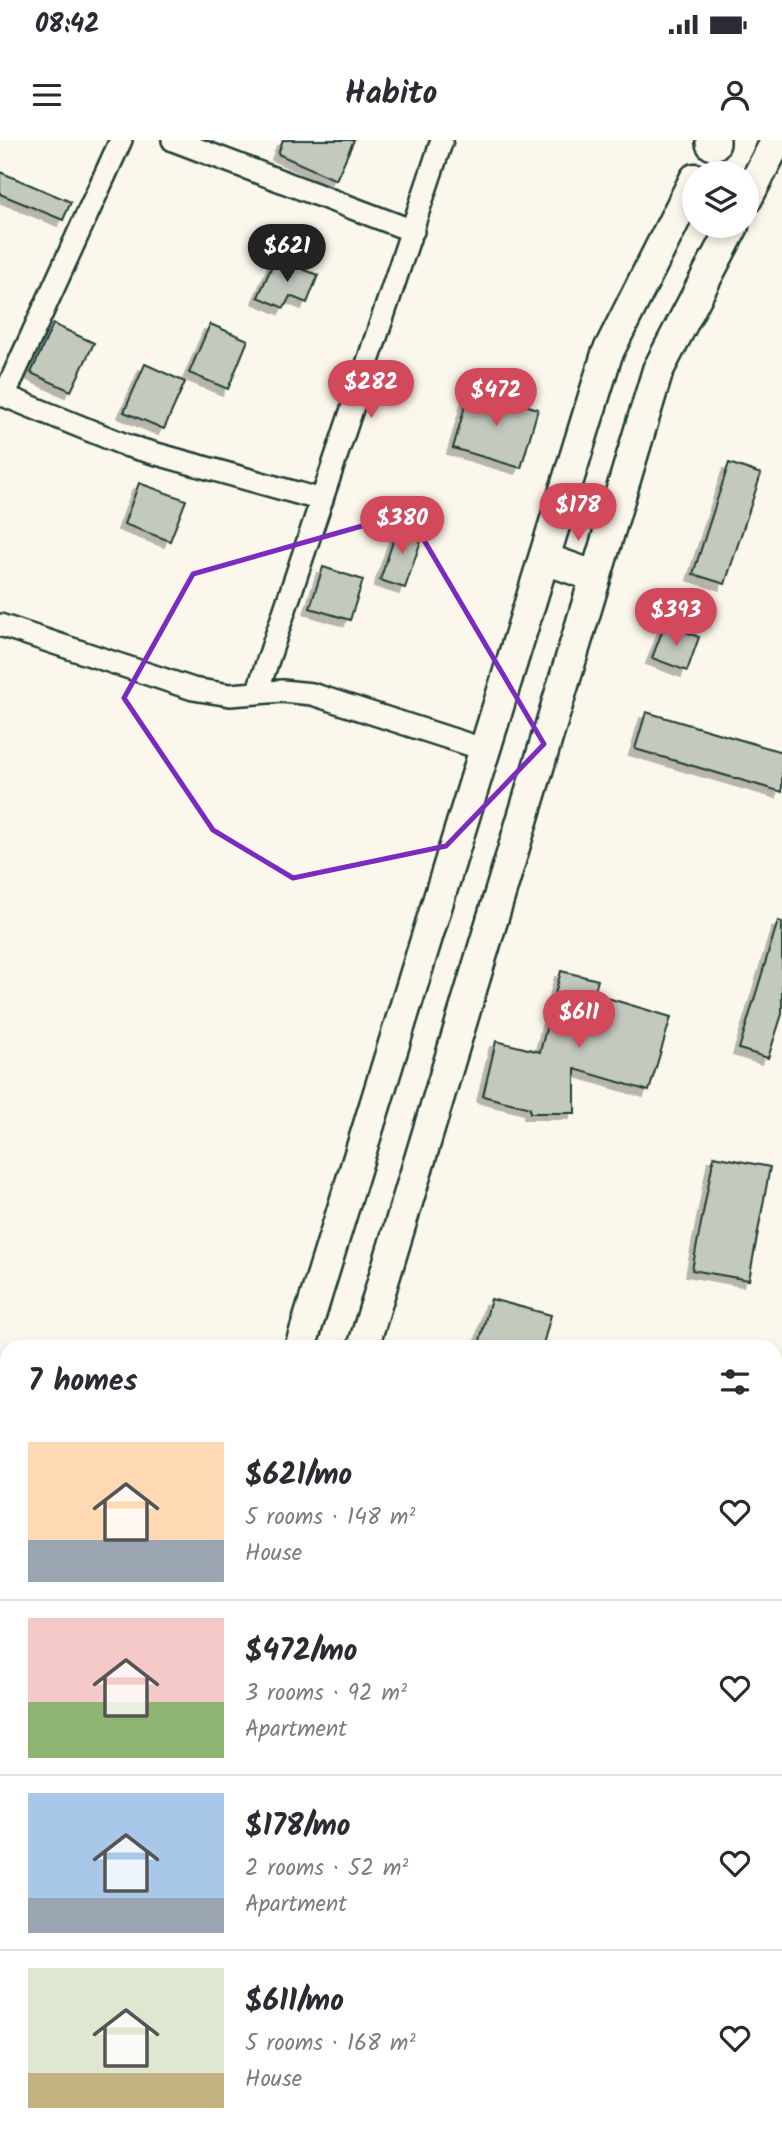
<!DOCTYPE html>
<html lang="en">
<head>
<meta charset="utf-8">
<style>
  :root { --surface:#fff; --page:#f7f7f7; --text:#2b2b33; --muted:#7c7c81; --line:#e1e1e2; --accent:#d1495b }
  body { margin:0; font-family:Kalam,sans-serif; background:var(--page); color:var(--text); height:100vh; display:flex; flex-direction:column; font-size:26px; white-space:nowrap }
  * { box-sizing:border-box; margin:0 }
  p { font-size:23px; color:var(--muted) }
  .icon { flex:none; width:38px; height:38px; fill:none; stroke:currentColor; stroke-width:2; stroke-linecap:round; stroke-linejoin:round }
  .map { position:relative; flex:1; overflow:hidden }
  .details { position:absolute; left:0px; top:1200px; width:782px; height:800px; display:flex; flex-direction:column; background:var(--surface); border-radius:21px 21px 0 0; box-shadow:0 4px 10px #0003 }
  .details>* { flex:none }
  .fabs { position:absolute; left:682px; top:21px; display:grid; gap:14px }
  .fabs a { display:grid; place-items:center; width:77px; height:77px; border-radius:50%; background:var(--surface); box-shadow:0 4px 10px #0003; font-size:35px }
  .price { position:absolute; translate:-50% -60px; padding:0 16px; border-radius:24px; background:var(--accent); color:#fff; font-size:23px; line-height:46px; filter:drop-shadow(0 2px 4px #0008) }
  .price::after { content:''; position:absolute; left:50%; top:42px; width:21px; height:16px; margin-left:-10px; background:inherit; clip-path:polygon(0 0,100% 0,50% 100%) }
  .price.selected { background:#222; color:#fff }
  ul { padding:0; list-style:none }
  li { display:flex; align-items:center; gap:21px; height:175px; padding:0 28px }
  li+li { border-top:2px solid var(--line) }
  li span { display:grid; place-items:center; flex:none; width:196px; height:140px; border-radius:0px; color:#555 }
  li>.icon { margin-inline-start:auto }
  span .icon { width:84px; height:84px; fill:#fffc; stroke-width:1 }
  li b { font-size:30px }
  h2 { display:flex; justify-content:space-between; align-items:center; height:84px; padding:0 28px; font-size:30px }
  .status { display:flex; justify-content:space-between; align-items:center; height:49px; padding:0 35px; background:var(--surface); direction:ltr }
  .status svg { height:19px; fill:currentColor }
  header { display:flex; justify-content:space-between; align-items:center; height:91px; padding:0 28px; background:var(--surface); font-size:32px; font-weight:700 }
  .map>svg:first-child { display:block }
</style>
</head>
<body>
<div class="status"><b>08:42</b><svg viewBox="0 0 49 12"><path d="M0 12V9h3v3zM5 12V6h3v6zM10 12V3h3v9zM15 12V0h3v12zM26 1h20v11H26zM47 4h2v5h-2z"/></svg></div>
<header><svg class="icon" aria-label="menu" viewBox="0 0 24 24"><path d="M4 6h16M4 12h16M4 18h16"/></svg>Habito<svg class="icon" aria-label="person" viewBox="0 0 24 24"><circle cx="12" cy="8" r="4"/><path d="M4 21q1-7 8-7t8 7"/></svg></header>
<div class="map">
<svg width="782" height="1999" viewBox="0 0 782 1999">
  <defs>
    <filter id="shadow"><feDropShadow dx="-6" dy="6" stdDeviation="0" flood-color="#0004"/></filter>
  </defs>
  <rect width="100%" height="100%" fill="#fbf7ec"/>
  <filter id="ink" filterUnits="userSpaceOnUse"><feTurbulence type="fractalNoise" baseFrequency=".0143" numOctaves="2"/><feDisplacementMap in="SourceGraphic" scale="14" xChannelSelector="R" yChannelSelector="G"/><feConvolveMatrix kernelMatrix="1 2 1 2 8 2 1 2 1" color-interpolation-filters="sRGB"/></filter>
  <g filter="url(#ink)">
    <path fill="#c4c9be" stroke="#1f3d34" stroke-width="2" filter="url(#shadow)" d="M283,0H354L336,40L278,14Z
      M0,32L71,62L63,80L0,54Z
      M275,119L318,135L307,163L290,156L284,168L258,157Z
      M53,184L94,203L71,251L31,233Z
      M210,184L248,200L228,249L189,233Z
      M145,224L185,242L164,289L124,272Z
      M470,249L538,269L521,328L453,308Z
      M729,323L761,334L725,444L693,434Z
      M139,343L186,360L170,401L124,384Z
      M399,384L424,392L405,448L380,440Z
      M323,427L363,440L350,480L310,468Z
      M665,484L699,497L687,531L652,518Z
      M646,572L782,612V652L635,609Z
      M778,781L782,782V874L768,918L739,909Z
      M561,831L598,840L594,854L671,877L649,951L575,929V973H530V968L483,956L496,901L540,912Z
      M714,1016L770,1027L749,1140L692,1130Z
      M491,1159L551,1175L542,1208H478Z"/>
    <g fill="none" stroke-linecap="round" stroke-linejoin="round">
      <g stroke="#1f3d34" stroke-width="26">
        <path id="street" d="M173,0L413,91
          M0,254L128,306L322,360
          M4,256L121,0
          M0,485L193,549L230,555L282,551L312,554L486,610
          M257,553L442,0
          M0,1301L7,1303"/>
      </g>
      <g stroke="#1f3d34" stroke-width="35">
        <path id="secondary" d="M747,58L777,0
          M545,419L594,436
          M300,1208L607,214L695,39
          M363,1208L658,230L733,86
          M44,1999L46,1993
          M103,1999L105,1993"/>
      </g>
      <g stroke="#1f3d34" stroke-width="38">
        <path id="primary" d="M713,3V0"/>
      </g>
      <use href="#street" stroke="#fbf7ec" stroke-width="21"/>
      <use href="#secondary" stroke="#fbf7ec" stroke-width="30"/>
      <use href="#primary" stroke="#fbf7ec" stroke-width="33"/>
    </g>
  </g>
  <path fill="none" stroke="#7b2cbf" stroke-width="5" stroke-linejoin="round" d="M408,373L544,604L446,706L293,738L213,690L124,558L193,434Z"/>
</svg>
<div class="fabs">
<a><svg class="icon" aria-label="layers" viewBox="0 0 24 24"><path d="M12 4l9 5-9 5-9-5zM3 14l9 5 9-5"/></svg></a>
</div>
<b class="price selected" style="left:287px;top:144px">$621</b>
<b class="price" style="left:371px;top:280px">$282</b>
<b class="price" style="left:496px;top:288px">$472</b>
<b class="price" style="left:578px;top:403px">$178</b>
<b class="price" style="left:402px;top:416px">$380</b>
<b class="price" style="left:676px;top:508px">$393</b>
<b class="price" style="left:579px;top:910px">$611</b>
<section class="details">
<h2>7 homes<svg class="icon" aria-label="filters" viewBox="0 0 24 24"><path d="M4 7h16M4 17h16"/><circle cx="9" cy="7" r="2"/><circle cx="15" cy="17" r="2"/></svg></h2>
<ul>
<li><span style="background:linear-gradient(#ffd9b3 70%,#9aa5b1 0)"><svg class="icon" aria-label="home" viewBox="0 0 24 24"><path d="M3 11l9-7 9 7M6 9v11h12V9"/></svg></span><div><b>$621/mo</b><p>5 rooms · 148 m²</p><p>House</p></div><svg class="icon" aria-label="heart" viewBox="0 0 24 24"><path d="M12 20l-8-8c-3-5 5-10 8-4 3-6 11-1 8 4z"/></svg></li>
<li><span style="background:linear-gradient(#f6c9c9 60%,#8fb573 0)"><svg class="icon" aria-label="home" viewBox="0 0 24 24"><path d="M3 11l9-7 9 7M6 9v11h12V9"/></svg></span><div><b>$472/mo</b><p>3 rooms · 92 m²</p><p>Apartment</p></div><svg class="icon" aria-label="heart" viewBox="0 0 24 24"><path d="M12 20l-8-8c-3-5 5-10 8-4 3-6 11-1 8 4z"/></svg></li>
<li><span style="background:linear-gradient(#a9c7e8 75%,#9aa5b1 0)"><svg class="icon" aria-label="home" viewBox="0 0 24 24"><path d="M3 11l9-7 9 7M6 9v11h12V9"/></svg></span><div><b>$178/mo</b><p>2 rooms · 52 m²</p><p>Apartment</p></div><svg class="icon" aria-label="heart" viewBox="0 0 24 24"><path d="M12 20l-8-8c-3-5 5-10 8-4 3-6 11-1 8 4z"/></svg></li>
<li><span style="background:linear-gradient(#dfe7d0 75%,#c2b280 0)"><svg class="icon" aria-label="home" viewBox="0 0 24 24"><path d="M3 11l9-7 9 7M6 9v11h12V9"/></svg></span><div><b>$611/mo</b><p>5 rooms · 168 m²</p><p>House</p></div><svg class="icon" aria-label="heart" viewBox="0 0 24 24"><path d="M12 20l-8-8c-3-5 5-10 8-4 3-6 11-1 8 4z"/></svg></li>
</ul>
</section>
</div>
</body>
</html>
